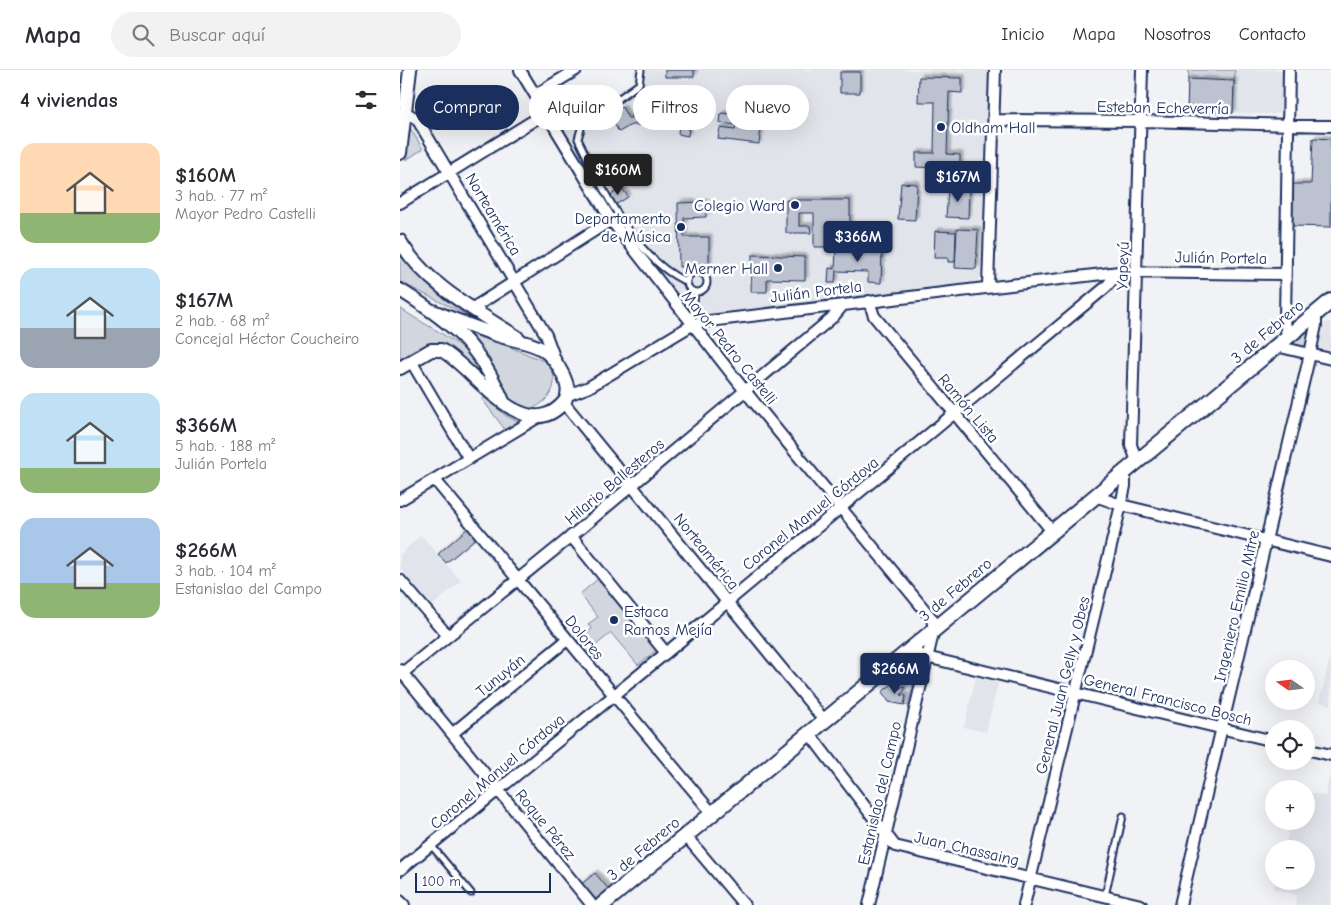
<!DOCTYPE html>
<html lang="es">
<head>
<meta charset="utf-8">
<style>
  :root { --surface:#fff; --page:#f2f2f3; --text:#2b2b33; --muted:#7c7c81; --line:#e1e1e2; --accent:#1b2f5e }
  body { margin:0; font-family:"Comic Neue",sans-serif; background:var(--page); color:var(--text); height:100vh; display:flex; flex-direction:column; font-size:19px; white-space:nowrap }
  * { box-sizing:border-box; margin:0 }
  p { font-size:16px; color:var(--muted) }
  .icon { flex:none; width:28px; height:28px; fill:none; stroke:currentColor; stroke-width:2; stroke-linecap:round; stroke-linejoin:round }
  .map { position:relative; flex:1; overflow:hidden }
  .side { display:flex; flex-direction:column; background:var(--surface); width:400px }
  .side>* { flex:none }
  .guide { position:absolute; left:15px; top:15px; width:475px; height:45px; display:flex; gap:10px }
  .needle { width:32px; rotate:284deg }
  .tools { position:absolute; left:865px; top:590px; display:grid; gap:10px }
  .tools a { display:grid; place-items:center; width:50px; height:50px; border-radius:50%; background:var(--surface); box-shadow:0 5px 20px #0002; font-size:25px }
  .scale { position:absolute; left:15px; bottom:12px; width:136px; box-sizing:border-box; padding-left:5px; border:2px solid #1b2f5e; border-top:0; font-size:14px; line-height:18px; white-space:nowrap; color:#1b2f5e; -webkit-text-stroke:4px #fff; paint-order:stroke }
  .price { position:absolute; translate:-50% -42px; padding:0 11px; border-radius:5px; background:var(--accent); color:#fff; font-size:16px; line-height:32px; filter:drop-shadow(0 1px 2px #0008) }
  .price::after { content:''; position:absolute; left:50%; top:30px; width:15px; height:11px; margin-left:-8px; background:inherit; clip-path:polygon(0 0,100% 0,50% 100%) }
  .price.on { background:#222; color:#fff }
  ul { padding:0; list-style:none }
  li { display:flex; align-items:center; gap:15px; height:125px; padding:0 20px }
  li span { display:grid; place-items:center; flex:none; width:140px; height:100px; border-radius:15px; color:#555 }
  li>.icon { margin-inline-start:auto }
  span .icon { width:60px; height:60px; fill:#fffc; stroke-width:1 }
  li b { font-size:21px }
  h2 { display:flex; justify-content:space-between; align-items:center; height:60px; padding:0 20px; font-size:21px }
  .chip { padding:0 18px; border-radius:22px; background:var(--surface); box-shadow:0 5px 20px #0002; font-size:18px; line-height:45px }
  .chip.on { background:var(--accent); color:#fff }
  header { display:flex; align-items:center; gap:30px; box-sizing:border-box; height:70px; padding:0 25px; background:var(--surface); border-bottom:1px solid var(--line) }
  header strong { font-size:24px }
  nav { display:flex; gap:28px; margin-inline-start:auto; font-size:18px }
  .search { width:350px; height:45px; background:var(--page); display:flex; align-items:center; gap:12px; box-sizing:border-box; padding:0 18px; border-radius:28px; color:var(--muted); font-size:19px }
  main { display:flex; flex:1; min-height:0 }
  .map>svg:first-child { display:block }
</style>
</head>
<body>
<header>
<strong>Mapa</strong>
<div class="search"><svg class="icon" aria-label="search" viewBox="0 0 24 24"><circle cx="10" cy="10" r="6"/><path d="M15 15l6 6"/></svg>Buscar aquí</div>
<nav><a>Inicio</a><a>Mapa</a><a>Nosotros</a><a>Contacto</a></nav>
</header>
<main>
<section class="side">
<h2>4 viviendas<svg class="icon" aria-label="filters" viewBox="0 0 24 24"><path d="M4 7h16M4 17h16"/><circle cx="9" cy="7" r="2"/><circle cx="15" cy="17" r="2"/></svg></h2>
<ul>
<li><span style="background:linear-gradient(#ffd9b3 70%,#8fb573 0)"><svg class="icon" aria-label="home" viewBox="0 0 24 24"><path d="M3 11l9-7 9 7M6 9v11h12V9"/></svg></span><div><b>$160M</b><p>3 hab. · 77 m²</p><p>Mayor Pedro Castelli</p></div></li>
<li><span style="background:linear-gradient(#bfe0f5 60%,#9aa5b1 0)"><svg class="icon" aria-label="home" viewBox="0 0 24 24"><path d="M3 11l9-7 9 7M6 9v11h12V9"/></svg></span><div><b>$167M</b><p>2 hab. · 68 m²</p><p>Concejal Héctor Coucheiro</p></div></li>
<li><span style="background:linear-gradient(#bfe0f5 75%,#8fb573 0)"><svg class="icon" aria-label="home" viewBox="0 0 24 24"><path d="M3 11l9-7 9 7M6 9v11h12V9"/></svg></span><div><b>$366M</b><p>5 hab. · 188 m²</p><p>Julián Portela</p></div></li>
<li><span style="background:linear-gradient(#a9c7e8 65%,#8fb573 0)"><svg class="icon" aria-label="home" viewBox="0 0 24 24"><path d="M3 11l9-7 9 7M6 9v11h12V9"/></svg></span><div><b>$266M</b><p>3 hab. · 104 m²</p><p>Estanislao del Campo</p></div></li>
</ul>
</section>
<div class="map">
<svg width="931" height="835" viewBox="0 0 931 835">
  <defs>
    <filter id="shadow"><feDropShadow dx="3" dy="-3" stdDeviation="1" flood-color="#0004"/></filter>
  </defs>
  <rect width="100%" height="100%" fill="#f1f2f5"/>
  <filter id="ink" filterUnits="userSpaceOnUse"><feTurbulence type="fractalNoise" baseFrequency=".02" numOctaves="2"/><feDisplacementMap in="SourceGraphic" scale="10" xChannelSelector="R" yChannelSelector="G"/><feConvolveMatrix kernelMatrix="1 2 1 2 8 2 1 2 1" color-interpolation-filters="sRGB"/></filter>
  <g filter="url(#ink)">
    <path fill="#e1e4ea" d="M234,0H588L585,200L577,211L468,226L304,246L302,238L291,235L285,238L218,154L160,60L233,12Z
      M836,0H882L881,40L876,44L834,43Z
      M925,252L931,253V282L919,277Z
      M21,465L61,511L32,536L0,498V485Z
      M931,585V635L919,632Z
      M576,607L598,613L586,662L564,657Z
      M931,700V835H895L897,825L874,819L876,811H906V779H884L891,751H906V722L925,726Z"/>
    <path fill="#d2d6df" stroke="#76829e" d="M789,0H835L833,43L787,42Z
      M10,58L23,79L6,90Z
      M0,186C29,215 64,238 99,261L0,212Z
      M0,238C25,257 74,274 82,307L42,275L28,274L0,289Z
      M51,253L149,293C153,302 157,312 151,322C143,338 122,346 109,329C96,313 90,292 78,275C72,267 60,260 51,253Z
      M905,261L910,262L909,276L905,279L889,276Z
      M85,328L105,345L120,353L106,361L82,329Z
      M199,508L258,579L238,595L211,563L185,584L176,572L192,559L188,554L198,547L180,524Z
      M509,587L516,589L518,593L508,636L504,635L506,627L501,625L505,619L503,616L500,619L492,614L487,606Z"/>
    <path fill="#bcc2d0" stroke="#1b2f5e" filter="url(#shadow)" d="M265,0H294V7H265Z
      M440,2H460V23H440Z
      M519,7L562,8V23L549,22L547,84L560,85V99L516,97V83H534L535,32H518Z
      M788,9L834,11L833,43L787,42Z
      M283,19L293,20L288,66L278,64Z
      M234,20L250,22L247,52L242,55H231L219,62L212,50L220,43L218,40L222,37L228,48H231Z
      M321,43L362,48L359,74L318,69L320,58L335,60L336,55L320,53Z
      M913,68L931,69V157L892,156L893,114H911Z
      M225,90L232,103L221,109L214,96Z
      M501,113L517,114L515,150L498,149Z
      M222,118L228,127L215,135L209,126Z
      M548,118L569,119L568,148L546,147Z
      M386,130H450V177H414V143H399V156H410L411,163H386Z
      M306,132V147L284,148V167H309V196L279,197L278,133Z
      M557,159L578,160L576,199L555,198Z
      M535,161L556,162L555,192H548V188H534Z
      M436,178L482,179L481,213L468,212V202L436,201L435,213H428L429,198L435,199Z
      M352,185L405,187V210L367,209V222H351Z
      M68,458L76,468L46,493L38,484Z
      M492,614L500,619L503,616L505,619L501,625L506,626L504,635L489,632L482,622Z
      M195,803L210,821L195,834L180,815Z"/>
    <g fill="none" stroke-linecap="round" stroke-linejoin="round">
      <g stroke="#1b2f5e" stroke-width="9">
        <path id="service" d="M241,0L239,14L182,55L178,69C201,117 235,190 287,212
          M287 212a10 10 0 1 1 20 0a10 10 0 1 1-20 0Z
          M292,252L295,222
          M31,775L71,823
          M705,826L723,746"/>
      </g>
      <g stroke="#1b2f5e" stroke-width="14">
        <path id="minor" d="M120,0L211,150L345,321L532,549L534,559L469,835
          M135,25L176,0
          M5,42L17,49L146,265L156,292
          M594,50L741,51L931,56
          M0,133L144,44
          M588,216L595,0
          M469,231L474,246L652,461
          M73,238L211,150
          M887,266L885,250L889,0
          M876,276L931,289
          M11,291L69,389
          M168,325L189,317L292,255L301,252L719,202L885,204
          M164,333L424,650
          M737,391L731,375L742,0
          M35,410L312,743
          M695,426L721,435L931,486
          M0,430L140,346
          M171,466L266,583
          M0,510L48,566
          M510,580L526,587L874,671
          M0,600L192,835
          M0,605L168,469L433,247L443,235
          M53,663L167,570
          M409,663L495,776L741,835
          M906,679L931,685
          M285,765L344,835
          M0,800L266,583L706,217L719,202
          M0,831L4,835
          M624,835L721,435L725,416V401
          M780,835L910,284L916,255V243"/>
      </g>
      <g stroke="#1b2f5e" stroke-width="16">
        <path id="tertiary" d="M0,83L10,0
          M0,171C25,214 76,241 117,267
          M0,220C52,253 78,273 103,331
          M0,298L31,280H41C74,297 124,380 165,331C170,321 167,314 163,305C146,269 125,275 94,264C73,257 53,249 33,241"/>
      </g>
      <g stroke="#1b2f5e" stroke-width="18">
        <path id="secondary" d="M202,835L931,231"/>
      </g>
      <use href="#service" stroke="#fff" stroke-width="5"/>
      <use href="#minor" stroke="#fff" stroke-width="10"/>
      <use href="#tertiary" stroke="#fff" stroke-width="12"/>
      <use href="#secondary" stroke="#fff" stroke-width="14"/>
    </g>
  </g>
  <g fill="#1b2f5e" stroke="#fff" stroke-width="2">
    <circle cx="541" cy="57" r="5"/>
    <circle cx="395" cy="135" r="5"/>
    <circle cx="281" cy="157" r="5"/>
    <circle cx="378" cy="198" r="5"/>
    <circle cx="214" cy="550" r="5"/>
  </g>
  <g text-anchor="middle" stroke-width="5" stroke-linejoin="round" paint-order="stroke">
    <g font-size="16" fill="#1b2f5e" stroke="#fff">
      <text transform="translate(763 37) rotate(1)" y="6">Esteban Echeverría</text>
      <text transform="translate(94 144) rotate(59)" y="6">Norteamérica</text>
      <text transform="translate(821 187) rotate(1)" y="6">Julián Portela</text>
      <text transform="translate(722 196) rotate(-88)" y="6">Yapeyú</text>
      <text transform="translate(416 221) rotate(-7)" y="6">Julián Portela</text>
      <text transform="translate(867 261) rotate(-40)" y="6">3 de Febrero</text>
      <text transform="translate(330 277) rotate(51)" y="6">Mayor Pedro Castelli</text>
      <text transform="translate(569 338) rotate(50)" y="6">Ramón Lista</text>
      <text transform="translate(214 411) rotate(-40)" y="6">Hilario Ballesteros</text>
      <text transform="translate(410 443) rotate(-39)" y="6">Coronel Manuel Córdova</text>
      <text transform="translate(307 481) rotate(51)" y="6">Norteamérica</text>
      <text transform="translate(555 519) rotate(-40)" y="6">3 de Febrero</text>
      <text transform="translate(836 536) rotate(-77)" y="6">Ingeniero Emilio Mitre</text>
      <text transform="translate(185 567) rotate(51)" y="6">Dolores</text>
      <text transform="translate(100 605) rotate(-39)" y="6">Tunuyán</text>
      <text transform="translate(662 615) rotate(-76)" y="6">General Juan Gelly y Obes</text>
      <text transform="translate(768 629) rotate(14)" y="6">General Francisco Bosch</text>
      <text transform="translate(97 701) rotate(-40)" y="6">Coronel Manuel Córdova</text>
      <text transform="translate(479 723) rotate(-77)" y="6">Estanislao del Campo</text>
      <text transform="translate(146 754) rotate(51)" y="6">Roque Pérez</text>
      <text transform="translate(243 778) rotate(-40)" y="6">3 de Febrero</text>
      <text transform="translate(567 778) rotate(13)" y="6">Juan Chassaing</text>
    </g>
    <g font-size="16" fill="#1b2f5e" stroke="#fff" text-anchor="end">
      <text x="551" y="63" text-anchor="start">Oldham Hall</text>
      <text x="385" y="141">Colegio Ward</text>
      <text x="271" y="154">Departamento<tspan x="271" dy="18">de Música</tspan></text>
      <text x="368" y="204">Merner Hall</text>
      <text x="224" y="547" text-anchor="start">Estaca<tspan x="224" dy="18">Ramos Mejía</tspan></text>
    </g>
  </g>
</svg>
<div class="tools">
<a><svg class="needle" viewBox="-14 -14 28 28"><path d="M0-13l5 13h-10z" fill="#e53935"/><path d="M0 13l5-13h-10z" fill="#7c7c81"/></svg></a>
<a><svg class="icon" aria-label="locate" viewBox="0 0 24 24"><circle cx="12" cy="12" r="6"/><path d="M12 2v4M12 18v4M2 12h4M18 12h4"/></svg></a>
<a>+</a>
<a>−</a>
</div>
<div class="scale">100 m</div>
<b class="price on" style="left:218px;top:126px">$160M</b>
<b class="price" style="left:558px;top:133px">$167M</b>
<b class="price" style="left:458px;top:193px">$366M</b>
<b class="price" style="left:495px;top:625px">$266M</b>
<div class="guide">
<a class="chip on">Comprar</a>
<a class="chip">Alquilar</a>
<a class="chip">Filtros</a>
<a class="chip">Nuevo</a>
</div>
</div>
</main>
</body>
</html>
